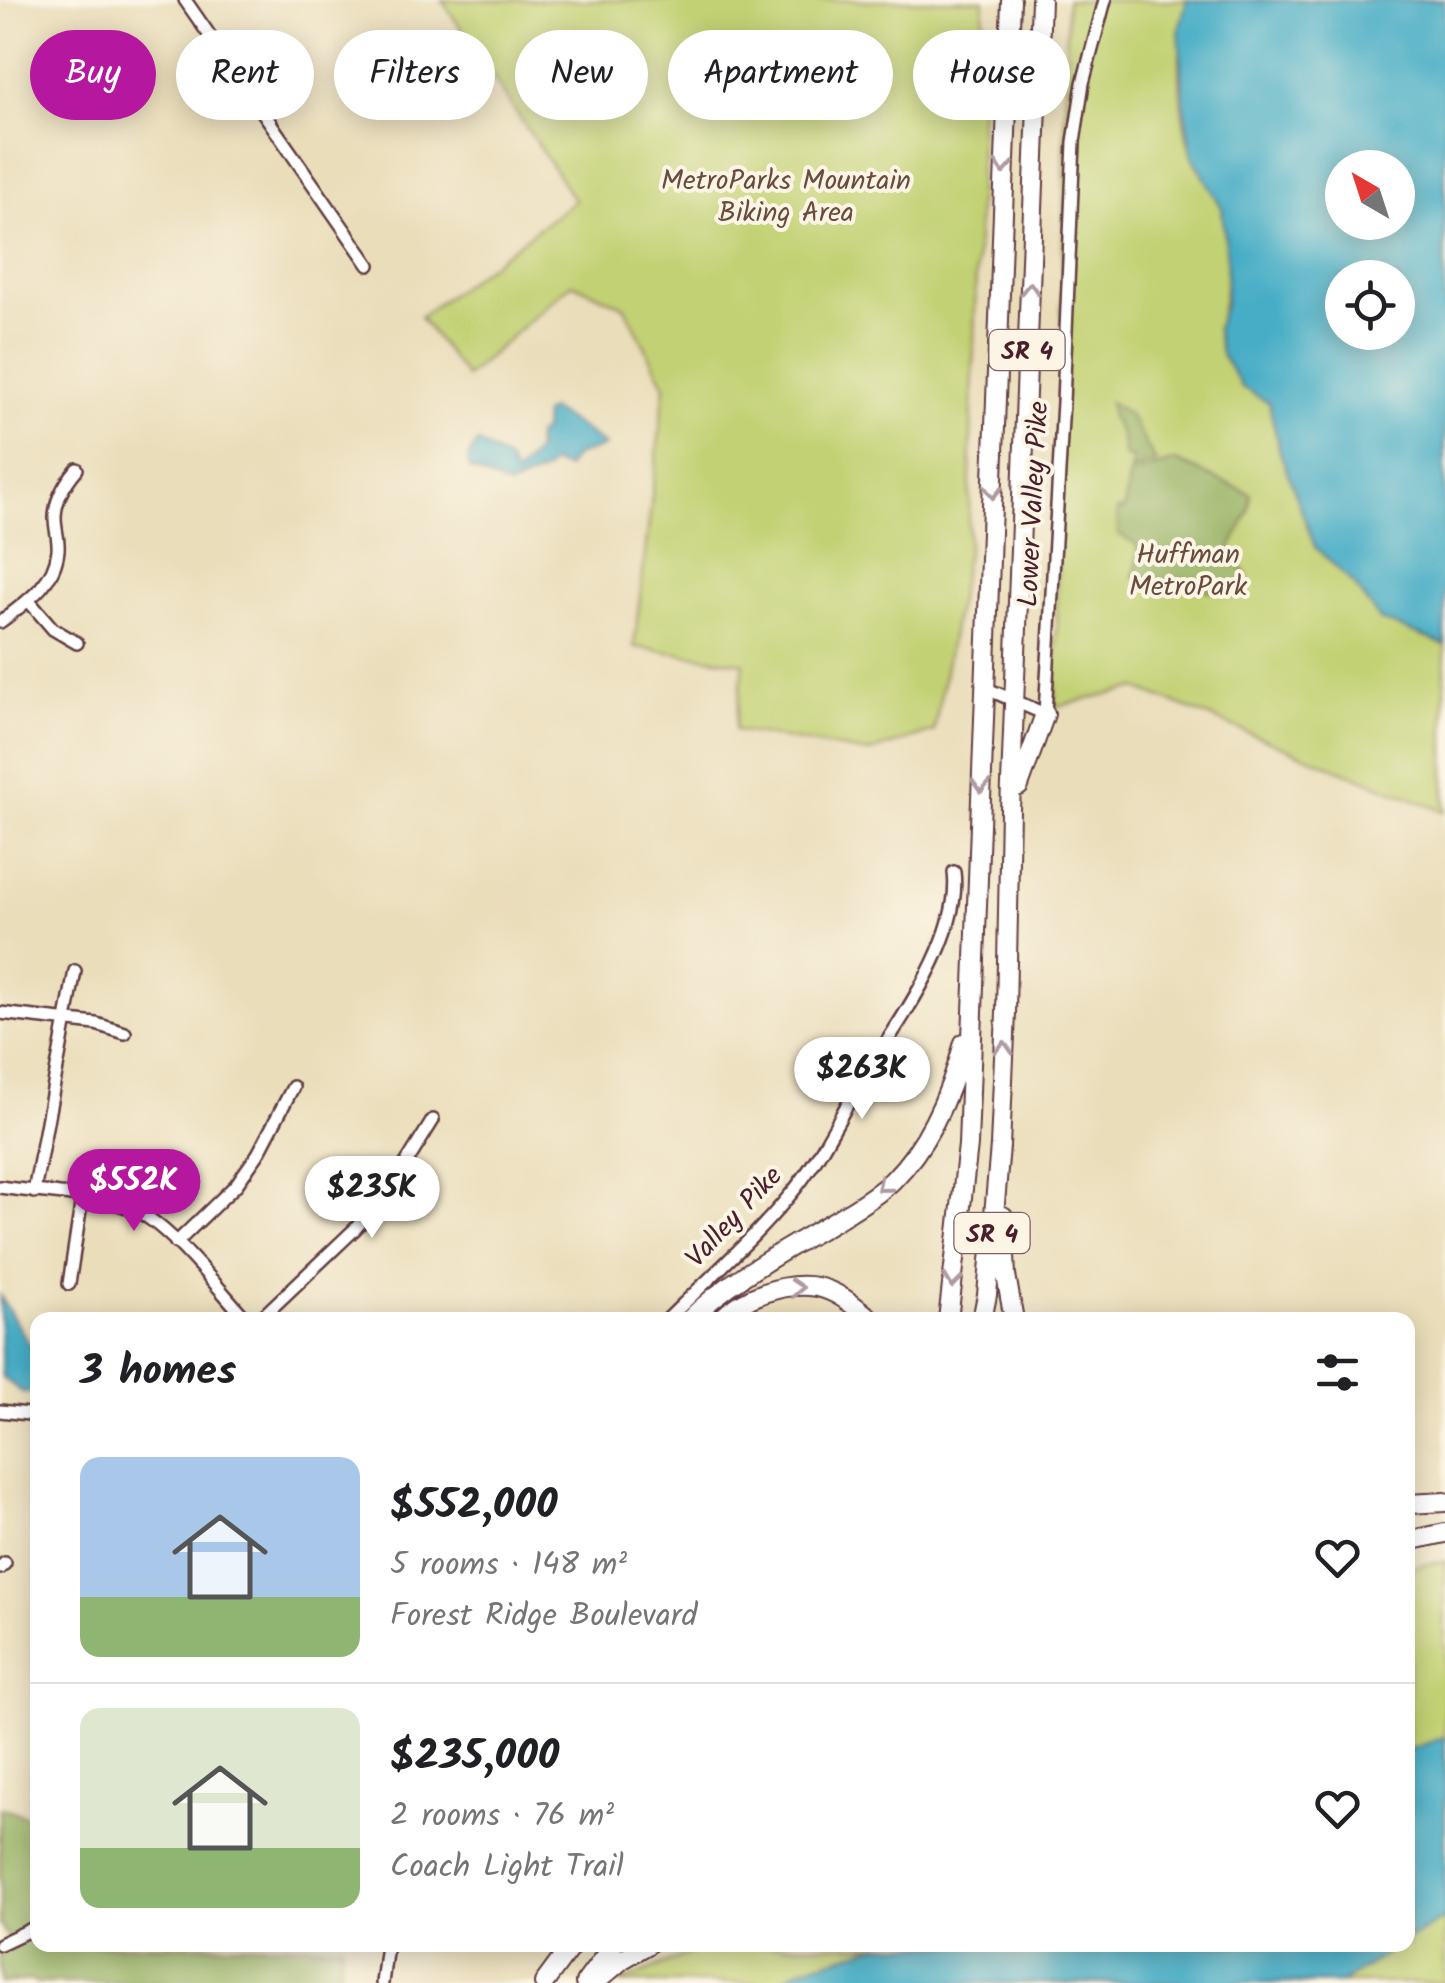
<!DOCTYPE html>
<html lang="en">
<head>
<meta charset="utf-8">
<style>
  :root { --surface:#fff; --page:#f6f6f6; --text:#202124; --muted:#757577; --line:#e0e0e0; --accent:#b5179e }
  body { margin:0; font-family:Kalam,sans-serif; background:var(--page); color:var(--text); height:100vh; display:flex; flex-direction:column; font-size:38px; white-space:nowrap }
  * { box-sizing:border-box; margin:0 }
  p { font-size:32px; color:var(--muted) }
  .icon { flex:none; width:55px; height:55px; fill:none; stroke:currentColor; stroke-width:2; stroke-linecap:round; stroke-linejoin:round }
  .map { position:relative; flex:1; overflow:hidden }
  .drawer { position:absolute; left:30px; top:1312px; width:1385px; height:640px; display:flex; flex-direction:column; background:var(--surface); border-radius:20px; box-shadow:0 5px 25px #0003 }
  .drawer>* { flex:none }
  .banner { position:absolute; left:30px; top:30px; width:1385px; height:90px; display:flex; gap:20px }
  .needle { width:65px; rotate:321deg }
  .tools { position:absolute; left:1325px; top:150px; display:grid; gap:20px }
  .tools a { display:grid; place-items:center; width:90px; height:90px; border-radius:50%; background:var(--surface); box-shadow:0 5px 25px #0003; font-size:50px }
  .price { position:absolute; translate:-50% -85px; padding:0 22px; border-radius:35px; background:#fff; color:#222; font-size:32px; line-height:65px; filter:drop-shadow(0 2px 5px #0008) }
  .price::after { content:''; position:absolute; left:50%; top:60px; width:30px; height:22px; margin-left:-15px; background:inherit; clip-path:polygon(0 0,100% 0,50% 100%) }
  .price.on { background:var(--accent); color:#fff }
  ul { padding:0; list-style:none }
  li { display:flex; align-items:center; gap:30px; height:250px; padding:0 50px }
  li+li { border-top:2px solid var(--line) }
  li span { display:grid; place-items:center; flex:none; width:280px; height:200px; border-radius:20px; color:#555 }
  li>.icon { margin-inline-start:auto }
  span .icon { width:120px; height:120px; fill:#fffc; stroke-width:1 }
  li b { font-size:42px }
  h2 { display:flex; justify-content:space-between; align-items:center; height:120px; padding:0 50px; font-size:42px }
  .pill { padding:0 35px; border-radius:45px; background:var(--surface); box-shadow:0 5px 25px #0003; font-size:35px; line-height:90px }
  .pill.on { background:var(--accent); color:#fff }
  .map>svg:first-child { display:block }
</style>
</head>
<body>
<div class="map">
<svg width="1445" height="1983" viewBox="0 0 1445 1983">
  <rect width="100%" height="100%" fill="#fcf5e5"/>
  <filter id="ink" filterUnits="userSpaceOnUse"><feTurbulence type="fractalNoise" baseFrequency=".01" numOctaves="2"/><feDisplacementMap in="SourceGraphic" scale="20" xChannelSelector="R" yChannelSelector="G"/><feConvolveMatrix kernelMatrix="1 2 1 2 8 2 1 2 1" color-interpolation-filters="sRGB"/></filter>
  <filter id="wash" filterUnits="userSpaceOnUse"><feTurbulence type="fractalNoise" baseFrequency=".0048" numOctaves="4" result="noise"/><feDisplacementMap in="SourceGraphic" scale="40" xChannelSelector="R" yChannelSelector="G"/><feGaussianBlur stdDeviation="2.25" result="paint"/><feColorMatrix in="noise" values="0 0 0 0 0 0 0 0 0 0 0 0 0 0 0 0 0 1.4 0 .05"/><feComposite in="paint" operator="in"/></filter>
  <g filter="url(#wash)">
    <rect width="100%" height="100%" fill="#eaddba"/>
    <path fill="#c2d173" stroke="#86784f" stroke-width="2.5" d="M442,0H984L968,546L934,731L868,753L735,730L744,663L634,647L665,386L625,307L572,283L466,377L420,317L575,201Z
      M1067,0H1187C1176,43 1178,110 1191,153C1197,173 1215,188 1222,207C1233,239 1226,297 1217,329L1242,387L1269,403L1279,449L1315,547L1351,581L1380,620L1445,645V812L1137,688L1055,707Z
      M1445,1561V1983H619L710,1945H1408V1568Z"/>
    <path fill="#99b365" stroke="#726948" stroke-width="2.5" d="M1110,402L1129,415L1156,462L1131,470L1133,459L1125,457L1121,435L1111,417Z
      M1176,461L1251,494L1248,513L1230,551L1248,577L1237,596L1134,576L1139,553L1136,544L1118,534L1117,510H1124L1130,474Z
      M0,1808L37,1820L38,1945H342L340,1983H38L31,1980L0,1983V1953L13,1947L0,1924Z"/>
    <path fill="#47adc6" stroke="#486678" stroke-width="2.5" fill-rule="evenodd" d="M1187,0H1445V645L1380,620L1351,581L1315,547L1279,449L1269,403L1242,387L1221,354L1216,329L1225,302L1227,261L1222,208L1192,155L1184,105L1179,29ZM1342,168H1398V222H1342ZM1342,278H1398V332H1342Z
      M551,410C570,421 587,431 605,446L575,456L566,468L551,463L545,471L509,487L469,469L468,458L477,442L508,461L515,475L537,450L536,436L543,431L544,414Z
      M0,1296L30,1345L37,1346V1393L22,1392L2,1377Z
      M1445,1737V1918L1408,1940V1750Z
      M878,1945H1399L1342,1983H779L797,1970Z"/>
  </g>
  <g filter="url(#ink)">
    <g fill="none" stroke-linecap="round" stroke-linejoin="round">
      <g stroke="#623c40" stroke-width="16">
        <path id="minor" d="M185,0L369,265
          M28,600L53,629L77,643
          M0,622C25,603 55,584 58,550C59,539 55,529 55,518C55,499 65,483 77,469
          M985,688L1045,714L1063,402L1074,142L1083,83L1105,0
          M0,1013L96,1024L125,1033
          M0,1187C42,1193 90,1194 130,1208C167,1221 219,1290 247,1320
          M34,1192L75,971
          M176,1243L236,1185L258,1154L293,1087
          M69,1284L82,1198
          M259,1320L355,1229L392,1186L433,1120
          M667,1320C708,1279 753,1240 790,1195C815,1166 832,1131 851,1098C886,1038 963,944 954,872
          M0,1411L38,1415
          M0,1568L5,1563
          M0,1944L38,1926
          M382,1983L387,1945"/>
      </g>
      <g stroke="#623c40" stroke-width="22">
        <path id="highway" d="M1019,786L1045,714
          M1003,1216L1006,1275L1014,1320
          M689,1320C731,1278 786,1250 836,1220C855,1208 877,1196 893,1180C929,1144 951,1091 964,1043
          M720,1320C743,1297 784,1281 817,1287C838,1291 856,1307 872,1320
          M948,1320L968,1145L1011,0
          M982,1320L987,1295L1000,1146L1006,1013L1010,810L1041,0
          M1408,1504L1445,1502
          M1408,1541L1445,1533
          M544,1983L572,1945
          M585,1983L613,1945
          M595,1983L623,1959L647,1945"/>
      </g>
      <use href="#minor" stroke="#fff" stroke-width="11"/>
      <use href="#highway" stroke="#fff" stroke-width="18"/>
    </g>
    <defs><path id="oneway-chevron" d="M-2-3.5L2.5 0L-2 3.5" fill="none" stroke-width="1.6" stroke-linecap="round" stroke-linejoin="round" transform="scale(2.5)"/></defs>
    <g stroke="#ae9aa0">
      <use href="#oneway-chevron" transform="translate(1004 167) rotate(93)"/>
      <use href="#oneway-chevron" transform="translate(1030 289) rotate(-88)"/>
      <use href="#oneway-chevron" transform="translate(993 492) rotate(92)"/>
      <use href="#oneway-chevron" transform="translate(981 786) rotate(93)"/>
      <use href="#oneway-chevron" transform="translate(1004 1048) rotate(-87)"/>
      <use href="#oneway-chevron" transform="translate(883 1186) rotate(141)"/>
      <use href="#oneway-chevron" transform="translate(953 1281) rotate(97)"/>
      <use href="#oneway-chevron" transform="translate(797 1288) rotate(-3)"/>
    </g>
  </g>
  <g text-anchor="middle" stroke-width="8" stroke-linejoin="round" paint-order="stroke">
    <g fill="#fcf5e5" stroke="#7f5f63" stroke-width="2.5">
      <rect x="989.5" y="330" width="75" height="40" rx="8"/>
      <rect x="954.5" y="1213" width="75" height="40" rx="8"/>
    </g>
    <g font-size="25" font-weight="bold" fill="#4a1f2b">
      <text x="1027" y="359">SR 4</text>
      <text x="992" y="1242">SR 4</text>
    </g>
    <g font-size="28" fill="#684c3d" stroke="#fcf5e5">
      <text x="786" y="189">MetroParks Mountain<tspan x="786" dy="32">Biking Area</tspan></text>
      <text x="1188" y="563">Huffman<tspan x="1188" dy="32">MetroPark</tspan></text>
    </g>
    <g font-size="28" fill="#4a1f2b" stroke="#fcf5e5">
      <text transform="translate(1032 504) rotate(-87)" y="10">Lower Valley Pike</text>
      <text transform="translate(733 1216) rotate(-47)" y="10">Valley Pike</text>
    </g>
  </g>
</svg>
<div class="tools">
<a><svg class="needle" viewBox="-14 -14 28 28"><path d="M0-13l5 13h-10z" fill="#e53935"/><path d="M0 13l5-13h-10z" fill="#757577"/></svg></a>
<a><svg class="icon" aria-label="locate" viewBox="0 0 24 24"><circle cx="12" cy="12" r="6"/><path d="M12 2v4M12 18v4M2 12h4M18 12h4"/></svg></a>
</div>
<b class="price" style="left:862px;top:1122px">$263K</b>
<b class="price on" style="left:134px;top:1234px">$552K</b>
<b class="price" style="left:372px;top:1241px">$235K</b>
<div class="banner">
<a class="pill on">Buy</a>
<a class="pill">Rent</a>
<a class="pill">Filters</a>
<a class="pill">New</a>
<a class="pill">Apartment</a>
<a class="pill">House</a>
</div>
<section class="drawer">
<h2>3 homes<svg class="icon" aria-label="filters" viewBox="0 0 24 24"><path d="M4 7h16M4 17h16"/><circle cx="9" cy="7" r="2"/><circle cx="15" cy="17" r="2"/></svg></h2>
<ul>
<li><span style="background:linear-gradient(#a9c7e8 70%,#8fb573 0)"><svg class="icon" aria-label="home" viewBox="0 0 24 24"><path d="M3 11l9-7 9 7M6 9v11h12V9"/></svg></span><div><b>$552,000</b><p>5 rooms · 148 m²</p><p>Forest Ridge Boulevard</p></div><svg class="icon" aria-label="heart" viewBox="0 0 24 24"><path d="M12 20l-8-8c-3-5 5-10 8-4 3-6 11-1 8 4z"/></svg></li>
<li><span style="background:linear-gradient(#dfe7d0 70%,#8fb573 0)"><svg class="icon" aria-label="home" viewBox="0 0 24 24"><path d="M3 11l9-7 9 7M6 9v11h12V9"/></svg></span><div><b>$235,000</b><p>2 rooms · 76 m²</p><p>Coach Light Trail</p></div><svg class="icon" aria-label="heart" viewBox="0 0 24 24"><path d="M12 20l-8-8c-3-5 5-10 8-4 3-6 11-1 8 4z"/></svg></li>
</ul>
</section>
</div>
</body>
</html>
